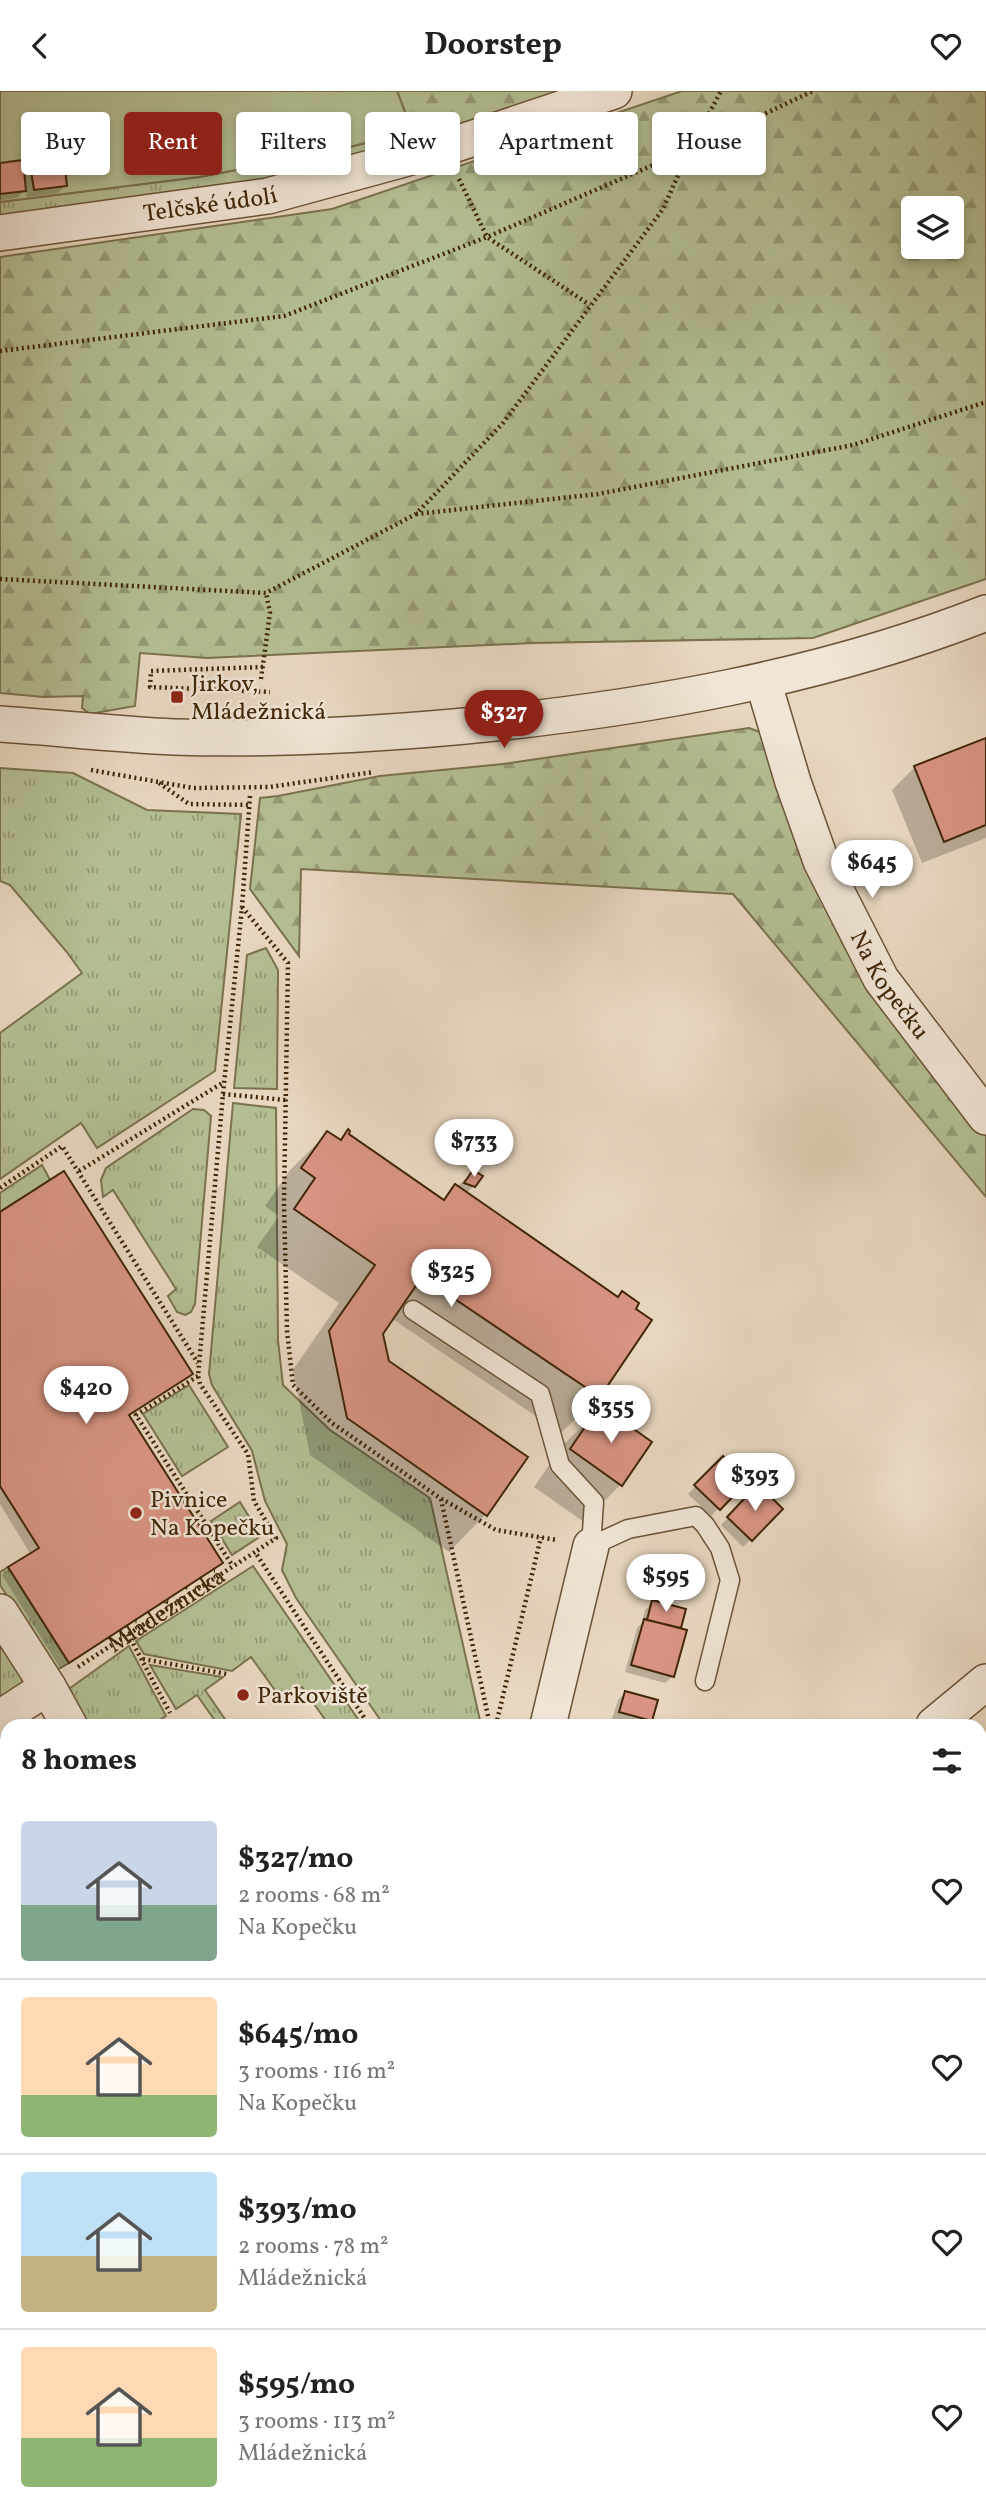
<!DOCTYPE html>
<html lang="en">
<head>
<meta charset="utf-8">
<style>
  :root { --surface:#fff; --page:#f6f6f6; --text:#222; --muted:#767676; --line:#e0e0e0; --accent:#8f2418 }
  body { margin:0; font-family:Vollkorn,serif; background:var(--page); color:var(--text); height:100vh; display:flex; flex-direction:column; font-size:26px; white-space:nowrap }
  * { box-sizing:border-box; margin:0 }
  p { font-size:23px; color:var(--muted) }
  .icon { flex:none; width:38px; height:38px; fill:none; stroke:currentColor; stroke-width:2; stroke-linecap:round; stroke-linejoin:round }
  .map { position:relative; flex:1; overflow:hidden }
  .sheet { position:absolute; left:0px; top:1628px; width:987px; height:800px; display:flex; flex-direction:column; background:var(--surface); border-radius:21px 21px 0 0; box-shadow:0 4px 10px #0003 }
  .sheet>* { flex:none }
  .hud { position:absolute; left:21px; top:21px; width:945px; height:63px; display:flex; gap:14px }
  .buttons { position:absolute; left:901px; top:105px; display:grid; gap:14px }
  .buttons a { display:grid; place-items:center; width:63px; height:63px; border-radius:7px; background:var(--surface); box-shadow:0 4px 10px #0003; font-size:35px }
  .price { position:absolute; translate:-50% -60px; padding:0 16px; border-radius:24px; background:#fff; color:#222; font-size:23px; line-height:46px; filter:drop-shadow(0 2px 4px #0008) }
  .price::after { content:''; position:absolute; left:50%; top:42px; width:21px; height:16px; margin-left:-10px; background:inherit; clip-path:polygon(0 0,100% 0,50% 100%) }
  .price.on { background:var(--accent); color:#fff }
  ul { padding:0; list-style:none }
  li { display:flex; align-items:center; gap:21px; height:175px; padding:0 21px }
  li+li { border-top:2px solid var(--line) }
  li span { display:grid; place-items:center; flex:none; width:196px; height:140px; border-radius:7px; color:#555 }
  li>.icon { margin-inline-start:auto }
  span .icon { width:84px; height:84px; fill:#fffc; stroke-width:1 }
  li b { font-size:30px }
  h2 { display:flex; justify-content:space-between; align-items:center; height:84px; padding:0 21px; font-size:30px }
  .pill { padding:0 24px; border-radius:7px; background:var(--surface); box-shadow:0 4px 10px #0003; font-size:24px; line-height:63px }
  .pill.on { background:var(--accent); color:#fff }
  header { display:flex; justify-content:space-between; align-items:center; height:91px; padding:0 21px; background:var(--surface); font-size:32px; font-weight:700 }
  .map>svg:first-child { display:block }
</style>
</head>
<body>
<header><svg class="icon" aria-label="back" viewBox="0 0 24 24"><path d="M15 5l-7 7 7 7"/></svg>Doorstep<svg class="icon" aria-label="heart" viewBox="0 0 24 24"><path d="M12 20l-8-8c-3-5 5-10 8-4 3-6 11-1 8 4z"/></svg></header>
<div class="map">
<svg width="986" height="2426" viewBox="0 0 986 2426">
  <defs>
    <pattern id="grass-tufts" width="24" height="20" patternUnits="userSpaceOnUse" patternTransform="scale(1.75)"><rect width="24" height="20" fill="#b4be93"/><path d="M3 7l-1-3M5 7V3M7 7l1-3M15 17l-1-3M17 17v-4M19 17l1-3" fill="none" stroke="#949a76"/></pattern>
    <pattern id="forest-firs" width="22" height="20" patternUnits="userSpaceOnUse" patternTransform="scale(1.75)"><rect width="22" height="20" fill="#b4be93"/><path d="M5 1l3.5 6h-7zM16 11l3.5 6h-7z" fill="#949a76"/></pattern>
  </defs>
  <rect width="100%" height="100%" fill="#e8d7c0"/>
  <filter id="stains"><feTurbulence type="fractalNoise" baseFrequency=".00286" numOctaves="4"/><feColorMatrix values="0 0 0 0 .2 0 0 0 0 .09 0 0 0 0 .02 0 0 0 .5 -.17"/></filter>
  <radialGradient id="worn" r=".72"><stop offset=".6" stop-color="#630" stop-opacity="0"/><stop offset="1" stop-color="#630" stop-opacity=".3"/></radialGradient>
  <path fill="url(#grass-tufts)" stroke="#7a724d" stroke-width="2" d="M412,40L419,56L279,91L0,126V111L199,86L322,63Z
    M0,677L73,682L147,719L241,723L215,980L97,1057L81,1032L0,1088V942L82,882L66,860L10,794L0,790Z
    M266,857L278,879L277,998L234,997L247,864Z
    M233,1012L276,1017L278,1249L283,1294L330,1339L430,1407L481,1634H384L296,1507L282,1479L287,1453L265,1410L252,1360L212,1294L209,1283Z
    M193,1018L204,1019L211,1025L195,1213L191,1221L185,1224L177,1221L168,1205L176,1198L113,1099L103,1106L101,1089L106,1077Z
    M42,1074L50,1089L0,1121V1102Z
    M189,1294L228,1356L182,1385L143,1323Z
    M240,1411L261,1445L232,1464L211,1430Z
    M253,1475L362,1634H329L302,1596L282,1609L251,1566L232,1580L144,1563L136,1550Z
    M8,1476L69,1572L55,1580L0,1494V1481Z
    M0,1552L27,1593L0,1607Z
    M129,1555L166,1625L152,1634H86L66,1600Z
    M150,1574L223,1586L205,1599L229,1634H218L197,1604L176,1618Z
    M7,1637V1876L0,1865V1642Z
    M0,1905L7,1916V2346L0,2352Z
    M508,2420H689L691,2426H505Z
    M734,2420H941L931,2426H735Z"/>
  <path fill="url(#forest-firs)" stroke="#7a724d" stroke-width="2" fill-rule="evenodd" d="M397,0H571L419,56Z
    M682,0H986V488L813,547L533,552L207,567L140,562L135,615L90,623L82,617L83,605L44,606L0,602V166L332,118ZM914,117H952V156H914Z
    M749,637L760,641L800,758L843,853L920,963L986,1043V1106L733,803L301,778L299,865L250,798L260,707L278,705L380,685L503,673Z
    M980,1762L986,1765V2168L980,2152Z
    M7,2346V2420H333L336,2426H0V2352Z"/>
  <path fill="#b4be93" stroke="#7a724d" stroke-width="2" d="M0,0H397L412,40L322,63L199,86L0,111Z"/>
  <path fill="#0003" d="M171,54L208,66L201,73L167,80L164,61Z
    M0,74L22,83L31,74L66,94L58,102L27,106L26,98L17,107L0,109Z
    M986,649V747L922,772L892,699L915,676Z
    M328,1042L340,1050L346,1043L442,1109L473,1081V1095L466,1103L650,1230L599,1305L561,1342L391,1227L381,1242L387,1271L486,1423L449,1461L310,1364L293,1279L339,1212L257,1156L279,1125L265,1115L290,1079Z
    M0,1123L191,1283L183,1290L128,1326L221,1472L214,1479L61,1578L2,1484L9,1477L31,1464L0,1413Z
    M601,1317L621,1393L584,1431L534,1396L563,1354Z
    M723,1368L745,1390L711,1425L688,1403Z
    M758,1396L781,1418L743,1456L721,1434Z
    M653,1511L684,1519L673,1585L665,1592L625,1581L637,1537L642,1532L645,1519Z
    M625,1602L651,1629L645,1634H636L612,1628L618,1609Z
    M773,2420H885L879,2426H778Z"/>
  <path fill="#d99483" stroke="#412707" stroke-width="2" d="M206,45L210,66L174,73L170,52Z
    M64,68L67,95L34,99L30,73Z
    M23,69L26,100L0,103V72Z
    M986,647V734L944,751L914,675Z
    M348,1038L350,1040L349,1043L444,1109L455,1093L618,1206L622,1200L639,1212L636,1218L652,1229L600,1306L422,1186L383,1243L389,1270L528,1366L487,1425L347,1327L329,1240L375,1174L294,1118L315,1087L301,1077L327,1040L341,1049Z
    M473,1079L483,1085L475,1096L464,1092Z
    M64,1080L193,1283L129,1324L223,1472L69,1572L8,1476L39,1457L0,1395V1121Z
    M600,1314L652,1351L622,1395L570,1358Z
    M723,1365L748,1390L720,1419L694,1394Z
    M758,1393L783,1418L752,1450L727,1426Z
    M652,1509L686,1518L681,1537L647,1529Z
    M644,1528L687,1539L674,1586L631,1574Z
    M625,1600L658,1609L652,1630L619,1621Z
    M818,2420H887L881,2426H824Z"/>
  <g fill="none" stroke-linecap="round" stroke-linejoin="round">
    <g stroke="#6b5335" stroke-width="21">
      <path id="service" d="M413,1219L540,1303L560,1374L594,1411L591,1455L628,1438L696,1425L705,1434L720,1457L730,1489L705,1590
        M956,2420L960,2426"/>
    </g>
    <g stroke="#6b5335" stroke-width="38">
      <g id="minor">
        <path id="s2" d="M0,142L268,105L444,57L614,0"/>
        <path id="s3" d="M763,590L793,691L821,770L881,888L986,1026"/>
        <path d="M0,633C58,637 116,643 174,646C271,649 368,644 465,635C642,618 820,587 986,522"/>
        <path d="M0,1521L48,1596L69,1634"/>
        <path d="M0,1627L48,1596"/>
        <path d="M548,1634L591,1455"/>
        <path d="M934,1634L986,1591"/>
        <path d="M0,1884L7,1895"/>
        <path d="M341,2420L344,2426"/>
        <path d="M724,2420L725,2426"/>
      </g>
    </g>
    <g stroke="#412707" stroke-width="4.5" stroke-dasharray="2 3.5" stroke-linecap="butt">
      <path d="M459,88L487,146L590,214"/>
      <path d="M0,260L284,225L487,146L690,58L813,0"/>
      <path d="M416,423L598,403L853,354L986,311"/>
      <path d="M0,488L266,502L416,423L503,332L663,118L690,58L721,0"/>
      <path d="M263,576L151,580L150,596L270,601"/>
      <path d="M261,588L270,522L266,502"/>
      <path d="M91,679L193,697L269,696L374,681"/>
      <path d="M159,692L189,713L250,714"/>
      <path d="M250,705L242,816L223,1003L198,1285L200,1293L248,1363L254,1410L276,1447L255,1461"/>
      <path d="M242,816L288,872L284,1111L287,1240L293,1294L332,1332L440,1407L496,1439L557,1449"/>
      <path d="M223,1003L286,1009"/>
      <path d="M79,1080L224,991"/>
      <path d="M0,1097L62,1055L198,1272"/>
      <path d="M198,1285L136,1324L232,1474"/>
      <path d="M441,1408L490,1634"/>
      <path d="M128,1543L170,1622"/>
      <path d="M143,1568L227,1583"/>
      <path id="s1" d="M78,1576L255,1461L369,1634"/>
      <path d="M496,1634L541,1446"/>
      <path d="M420,2420L450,2426"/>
    </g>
    <use href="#service" stroke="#f0e5d6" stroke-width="18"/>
    <use href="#minor" stroke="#f0e5d6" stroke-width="35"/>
  </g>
  <g fill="#8f2418" stroke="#f0e5d6" stroke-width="2.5">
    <rect x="170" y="599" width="14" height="14" rx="3.5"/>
    <circle cx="136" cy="1422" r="7"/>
    <circle cx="243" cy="1604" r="7"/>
  </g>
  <g text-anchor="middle" stroke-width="5" stroke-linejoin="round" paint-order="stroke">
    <g font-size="24" fill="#412707" stroke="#f0e5d6">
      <text dy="8" stroke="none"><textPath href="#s2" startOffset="212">Telčské údolí</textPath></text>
      <text dy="8" stroke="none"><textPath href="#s3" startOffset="331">Na Kopečku</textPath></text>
      <text dy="8" stroke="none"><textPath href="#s1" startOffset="105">Mládežnická</textPath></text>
    </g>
    <g font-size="24" fill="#412707" stroke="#f0e5d6" text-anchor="start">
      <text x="191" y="600">Jirkov,<tspan x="191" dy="28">Mládežnická</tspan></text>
      <text x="150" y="1416">Pivnice<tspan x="150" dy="28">Na Kopečku</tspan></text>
      <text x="257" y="1612">Parkoviště</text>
    </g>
  </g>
  <rect width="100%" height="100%" filter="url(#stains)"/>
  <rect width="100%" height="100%" fill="url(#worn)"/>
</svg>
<div class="buttons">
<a><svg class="icon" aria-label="layers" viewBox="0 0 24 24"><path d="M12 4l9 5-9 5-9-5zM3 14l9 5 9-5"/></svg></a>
</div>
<b class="price on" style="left:504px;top:659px">$327</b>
<b class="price" style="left:872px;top:809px">$645</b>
<b class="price" style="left:474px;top:1088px">$733</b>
<b class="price" style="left:451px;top:1218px">$325</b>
<b class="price" style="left:86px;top:1335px">$420</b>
<b class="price" style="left:611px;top:1354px">$355</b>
<b class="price" style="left:755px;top:1422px">$393</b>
<b class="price" style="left:666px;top:1523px">$595</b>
<div class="hud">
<a class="pill">Buy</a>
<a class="pill on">Rent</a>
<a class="pill">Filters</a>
<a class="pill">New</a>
<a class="pill">Apartment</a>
<a class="pill">House</a>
</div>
<section class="sheet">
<h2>8 homes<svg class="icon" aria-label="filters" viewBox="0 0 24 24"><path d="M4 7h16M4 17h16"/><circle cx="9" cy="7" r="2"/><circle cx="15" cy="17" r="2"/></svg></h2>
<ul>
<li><span style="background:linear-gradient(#c9d6e8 60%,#7fa58c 0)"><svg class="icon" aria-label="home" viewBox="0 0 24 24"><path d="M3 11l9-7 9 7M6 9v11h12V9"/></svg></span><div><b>$327/mo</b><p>2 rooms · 68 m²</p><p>Na Kopečku</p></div><svg class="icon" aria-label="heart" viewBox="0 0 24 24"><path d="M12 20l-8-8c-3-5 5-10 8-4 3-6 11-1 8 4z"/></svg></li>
<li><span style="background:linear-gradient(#ffd9b3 70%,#8fb573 0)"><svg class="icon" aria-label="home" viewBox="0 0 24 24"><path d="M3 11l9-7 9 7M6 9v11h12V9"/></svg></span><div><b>$645/mo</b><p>3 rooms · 116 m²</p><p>Na Kopečku</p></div><svg class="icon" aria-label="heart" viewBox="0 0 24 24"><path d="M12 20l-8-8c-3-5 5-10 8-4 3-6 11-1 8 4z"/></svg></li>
<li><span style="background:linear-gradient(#bfe0f5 60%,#c2b280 0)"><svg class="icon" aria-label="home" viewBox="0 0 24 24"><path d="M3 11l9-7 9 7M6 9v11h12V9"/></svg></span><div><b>$393/mo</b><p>2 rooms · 78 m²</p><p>Mládežnická</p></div><svg class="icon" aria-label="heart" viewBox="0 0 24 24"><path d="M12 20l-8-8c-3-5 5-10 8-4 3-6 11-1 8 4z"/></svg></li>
<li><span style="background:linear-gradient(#ffd9b3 65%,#8fb573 0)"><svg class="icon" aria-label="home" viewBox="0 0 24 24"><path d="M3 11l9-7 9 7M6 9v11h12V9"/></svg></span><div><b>$595/mo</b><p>3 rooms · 113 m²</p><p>Mládežnická</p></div><svg class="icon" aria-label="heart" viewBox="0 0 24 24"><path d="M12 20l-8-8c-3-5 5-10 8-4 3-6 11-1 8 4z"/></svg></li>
</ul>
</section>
</div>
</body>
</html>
